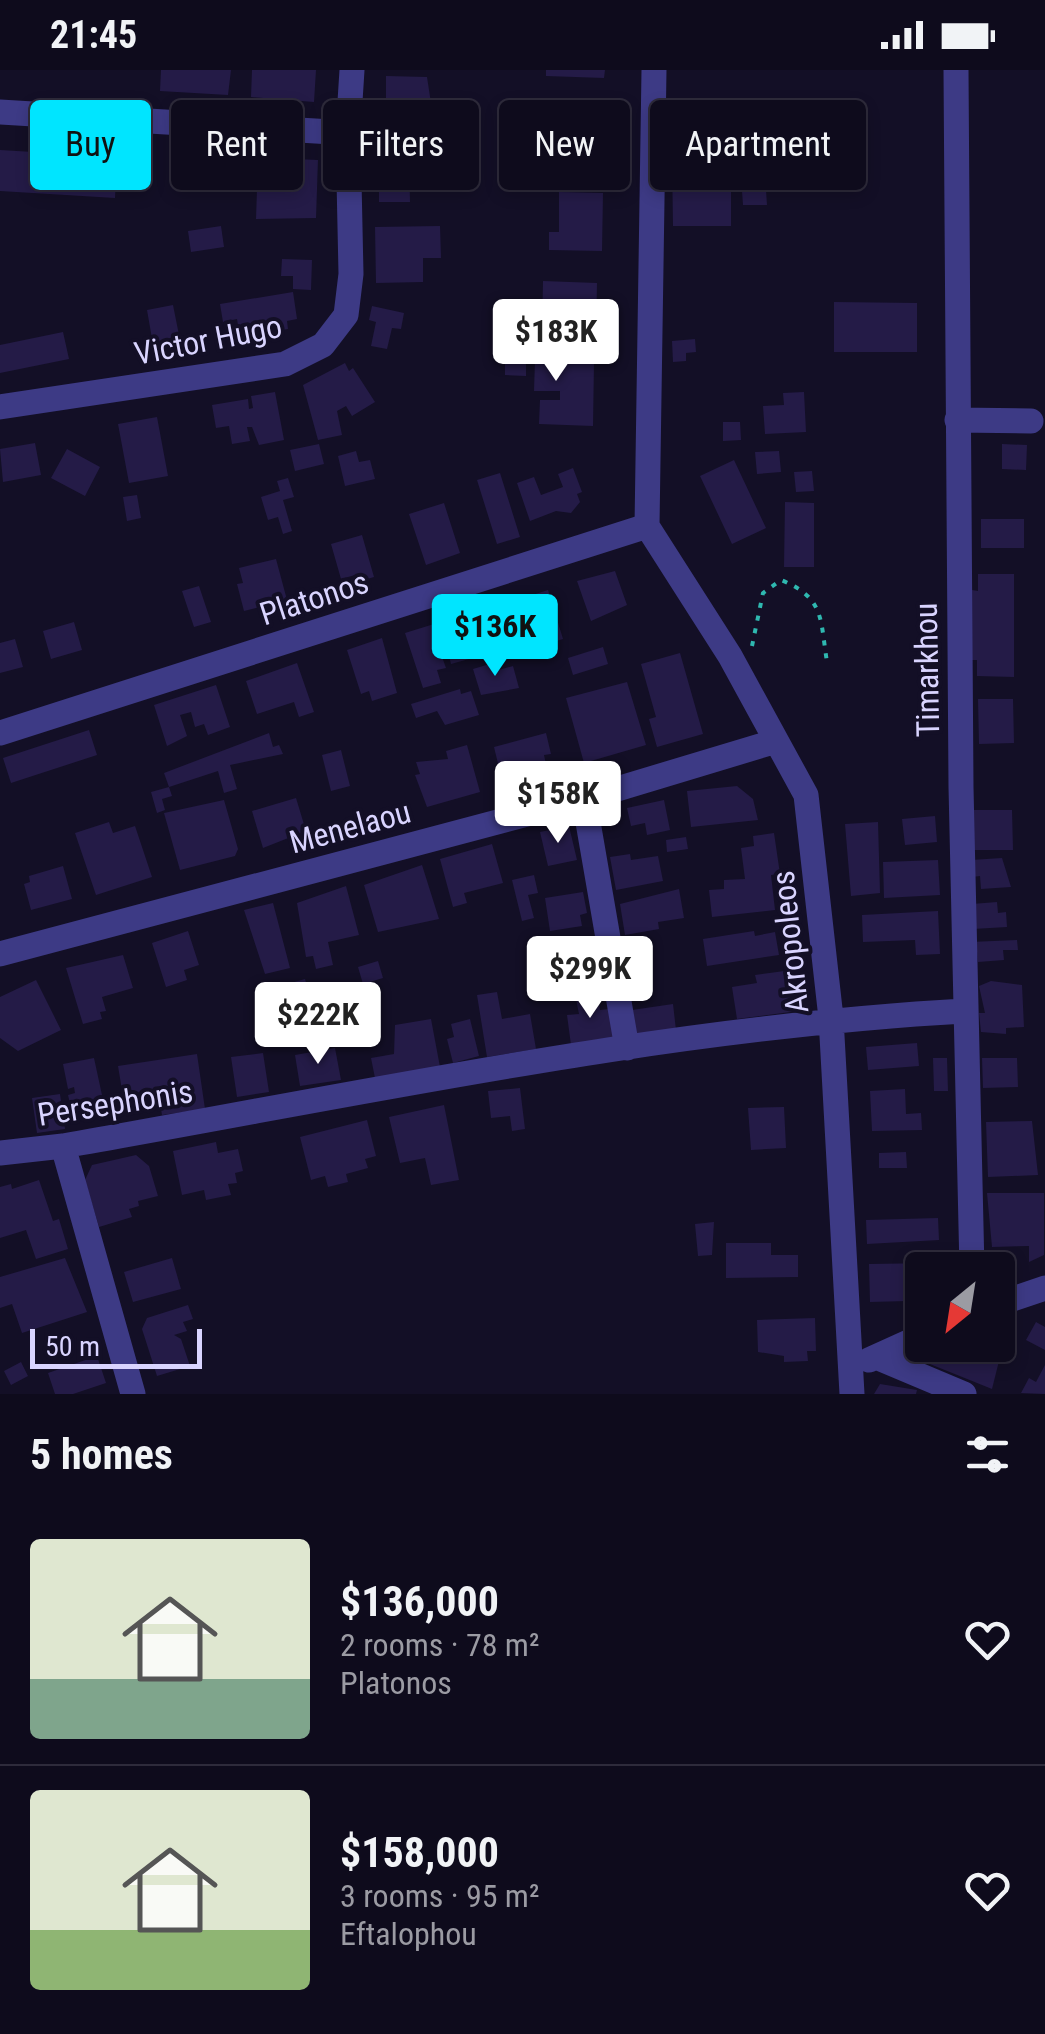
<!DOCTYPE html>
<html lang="en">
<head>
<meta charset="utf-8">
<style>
  :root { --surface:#0e0b1c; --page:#1c1929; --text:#f1f3f6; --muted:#9b9ba3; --line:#2e2b3b; --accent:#00e5ff }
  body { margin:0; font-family:"Roboto Condensed",sans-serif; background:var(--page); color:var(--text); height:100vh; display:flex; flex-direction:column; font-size:38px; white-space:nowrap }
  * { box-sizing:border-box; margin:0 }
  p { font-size:32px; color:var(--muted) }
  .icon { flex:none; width:55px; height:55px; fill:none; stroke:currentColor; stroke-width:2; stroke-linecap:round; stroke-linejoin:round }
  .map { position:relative; height:1324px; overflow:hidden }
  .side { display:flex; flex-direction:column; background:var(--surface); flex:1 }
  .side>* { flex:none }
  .hud { position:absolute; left:30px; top:30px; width:985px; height:90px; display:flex; gap:20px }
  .needle { width:65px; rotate:210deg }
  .fabs { position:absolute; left:905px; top:1182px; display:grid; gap:20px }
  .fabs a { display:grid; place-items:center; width:110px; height:110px; border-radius:10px; background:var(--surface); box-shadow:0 5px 15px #0003,0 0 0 2px var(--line); font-size:50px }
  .scale { position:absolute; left:30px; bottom:25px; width:172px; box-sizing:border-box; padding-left:10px; border:5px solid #d9d4ff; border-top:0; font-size:28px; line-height:35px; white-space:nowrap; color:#d9d4ff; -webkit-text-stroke:8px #130f26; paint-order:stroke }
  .price { position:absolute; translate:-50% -85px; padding:0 22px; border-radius:10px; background:#fff; color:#222; font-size:32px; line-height:65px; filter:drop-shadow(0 2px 5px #0008) }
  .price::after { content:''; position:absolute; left:50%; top:60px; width:30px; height:22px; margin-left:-15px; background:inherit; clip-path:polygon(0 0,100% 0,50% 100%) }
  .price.selected { background:var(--accent); color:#111 }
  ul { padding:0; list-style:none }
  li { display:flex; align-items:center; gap:30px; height:250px; padding:0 30px }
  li+li { border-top:2px solid var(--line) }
  li span { display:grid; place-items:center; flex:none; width:280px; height:200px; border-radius:10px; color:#555 }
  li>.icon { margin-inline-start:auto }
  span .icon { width:120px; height:120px; fill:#fffc; stroke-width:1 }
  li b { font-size:42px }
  h2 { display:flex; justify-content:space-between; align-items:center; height:120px; padding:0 30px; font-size:42px }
  .pill { padding:0 35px; border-radius:10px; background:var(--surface); box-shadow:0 5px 15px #0003,0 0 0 2px var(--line); font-size:35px; line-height:90px }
  .pill.selected { background:var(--accent); color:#111 }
  .status { display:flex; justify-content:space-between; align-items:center; height:70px; padding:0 50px; background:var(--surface); direction:ltr }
  .status svg { height:28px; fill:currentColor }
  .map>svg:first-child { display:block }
</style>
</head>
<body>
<div class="status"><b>21:45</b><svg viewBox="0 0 49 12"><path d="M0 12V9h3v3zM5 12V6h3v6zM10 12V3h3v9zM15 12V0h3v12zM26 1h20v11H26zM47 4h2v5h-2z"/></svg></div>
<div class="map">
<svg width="1045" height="1324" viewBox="0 0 1045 1324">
  <rect width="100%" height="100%" fill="#130f26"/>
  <path fill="#241b47" d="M161,0H231L228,25L160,21Z
    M252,0H316L314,32L251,27Z
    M546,0H605L604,8L546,6Z
    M386,6L427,7L431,33L439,34L438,61L375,59L376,32H386Z
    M582,41H599L605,48L601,103L535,102L536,69L553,72V49H582Z
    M706,45L707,63L670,65L669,46Z
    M762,45L763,62L730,63L729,47Z
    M0,80L117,87L115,128L0,121Z
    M250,87L318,90L316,148L256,149L257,119L248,118Z
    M723,89L724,121L731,122V156H673L672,90Z
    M379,91H409L410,132H379Z
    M766,120L767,135H743L742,121Z
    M559,122L603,123L602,181L549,180V162H559Z
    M221,156L224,177L191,182L188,161Z
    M440,156L441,188H423V212L376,213L375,157Z
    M282,189L312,190L311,220L293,219V206H281Z
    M543,211L597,213L596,264L542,262Z
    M293,222L297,249L287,251L288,259L240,267L237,249L223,252L220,234Z
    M834,232L917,233V282H834Z
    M173,235L181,275L154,280L147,240Z
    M372,236L404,243L401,259L392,258L387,279L371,276L376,252L369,250Z
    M63,262L69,289L0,303V275Z
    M514,267H539L540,290L594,292L593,356L539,354L540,330H560V321H534L535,290H526V306L505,305V279H514Z
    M695,269L696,282L686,283V291L673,292L672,271Z
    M345,293L349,301L353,298L375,332L352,346L346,336L337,341L342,365L318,370L303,315Z
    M275,322L284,370L259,375L252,357H247L250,371L232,374L229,356L216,358L212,335L248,329L249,339L253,338L251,326Z
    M804,322L806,362L765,364L763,336L784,335L783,323Z
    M157,347L168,406L129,413L118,354Z
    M723,352H740L741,370L723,371Z
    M35,373L41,405L3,412L0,379Z
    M319,374L324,394L295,401L290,380Z
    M1002,374L1027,375L1026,400L1002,399Z
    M67,379L100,397L85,426L51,408Z
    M356,381L359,392L370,390L375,409L345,416L338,386Z
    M779,381L781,402L757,404L755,382Z
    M734,390L766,458L732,474L700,406Z
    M573,398L582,422L577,424L580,432L571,443L556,441L530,451L517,413L534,407L541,425L563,417L558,404Z
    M812,401L814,421L796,422L794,402Z
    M500,403L520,467L497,474L477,410Z
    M288,408L294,427L283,430L292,461L283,464L278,447L268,450L261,427L280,421L277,411Z
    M137,425L141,448L127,451L123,427Z
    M785,432L814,433V497H784Z
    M444,433L460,483L426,495L409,444Z
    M981,449H1024V478H981Z
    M362,465L374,507L357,512L355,505L341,509L331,474Z
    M276,489L287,530L244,541L237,514L243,513L239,498Z
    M615,501L627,535L591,551L577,511Z
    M978,504H1014V607L977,606V590H972V520L978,521Z
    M199,516L211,552L194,557L182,521Z
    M548,520L563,569L529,579L514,531Z
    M463,545L476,587L451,594L448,582L441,584L446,598L437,600L441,613L423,618L405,563Z
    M74,552L82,580L51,589L43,561Z
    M382,568L397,623L372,631L369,621L361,624L347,580Z
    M15,569L23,597L0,603V573Z
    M603,577L608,594L573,605L568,588Z
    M680,583L703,664L657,677L649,649L656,647L641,594Z
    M297,593L314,642L299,647L294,632L257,644L246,611Z
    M493,593L495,601L513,596L519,618L481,625L473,599Z
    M627,612L646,675L584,693L566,628Z
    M216,615L230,657L208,665L204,654L195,657L191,642L180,645L187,666L167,676L154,635Z
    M460,619L461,624L471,621L479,645L445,655L437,641L416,648L411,634Z
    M978,629H1013L1014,673L979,674Z
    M89,660L97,685L11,713L3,688Z
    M269,663L273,677L279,675L283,684L230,695L237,719L224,723L218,701L169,717L164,703Z
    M546,663L551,684L544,685L547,699L503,714L494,677Z
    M467,675L480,722L427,737L415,705L420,704L416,692L448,689L446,681Z
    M341,680L350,716L331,721L322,685Z
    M737,716L753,729L758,750L691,757L687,721Z
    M169,717L172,726L162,729L165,740L157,743L151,722Z
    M296,728L306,761L263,778L252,741Z
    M224,730L238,779L235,786L180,800L164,743Z
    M664,730L670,760L647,765L645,753L631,756L627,738Z
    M973,740H1012L1013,780H973Z
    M935,746L937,772L905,775L902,749Z
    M109,752L113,763L135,756L152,807L96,825L75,763Z
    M878,752L880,823L851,826L845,754Z
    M569,756L577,790L548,796L540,762Z
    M774,763L780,804L771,805L775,840L712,847L709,820L724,819V810L745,809L741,778L754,776L753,766Z
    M686,767L688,779L667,782L666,770Z
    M492,774L503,813L464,823L467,833L453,837L440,789Z
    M630,784L631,790L658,786L663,811L616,820L610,787Z
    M1002,788L1011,817L981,819L980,806L972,807L971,790Z
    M938,790L940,825L884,828L883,792Z
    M422,795L439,849L378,862L364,815Z
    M63,796L72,829L31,840L24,814L30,812L29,806Z
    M534,805L538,823L528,825L534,848L522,851L512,810Z
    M346,816L359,865L328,872L333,895L316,899L313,886L306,887L297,833Z
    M679,819L684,848L658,852L659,859L625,865L620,834Z
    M583,822L587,843L580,845L582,856L550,861L545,828Z
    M997,832L998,843L1006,842L1007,857L973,859L972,834Z
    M273,833L290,898L265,904L244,840Z
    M938,841L940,884L916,885L915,870L863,872L862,845Z
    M188,861L199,895L184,900L187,910L166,917L152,873Z
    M754,861L755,866L775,862L779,885L707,896L703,869Z
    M1017,870L1018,880H1003L1004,890L978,892L977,882H971L970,872Z
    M580,874L582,883L597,880L601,899L586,902L585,894L563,898L559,878Z
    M123,885L133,918L102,927L106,941L100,942L102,949L83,954L66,898Z
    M378,891L383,908L363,914L358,897Z
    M792,900L798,941L737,949L732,917L757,913L755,905Z
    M305,909L310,926L297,930L291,913Z
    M36,910L61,960L18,981L0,968V927Z
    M991,911L1022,915L1024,957L1006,958V964L981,962L979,943H985L979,916Z
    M597,921L600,940L610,939L614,970L571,975L567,945L579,944L575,924Z
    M497,922L502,949L530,944L536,979L487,987L477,925Z
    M673,934L676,960L635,965L632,940Z
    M431,949L440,997L375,1008L371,988L394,984L395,955Z
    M470,949L479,986L453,993L447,969L454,967L451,954Z
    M917,973L919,996L868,1000L866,977Z
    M335,978L341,1010L300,1016L295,985Z
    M263,983L269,1022L237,1027L231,987Z
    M197,984L205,1039L162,1045L160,1033L125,1038L118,996Z
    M94,988L105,1039L72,1042L68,1025L75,1023L74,1017L68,1019L63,994Z
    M933,988H947L948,1021H934Z
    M982,988H1017L1018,1017L983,1018Z
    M520,1018L525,1059L512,1061L510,1046L491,1048L488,1021Z
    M905,1019L906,1044L921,1043L922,1060L872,1061L870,1021Z
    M60,1024L65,1059L37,1063L32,1028Z
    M444,1035L459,1110L431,1115L425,1088L400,1093L389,1047Z
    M784,1037L786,1078L751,1080L748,1038Z
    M367,1050L376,1086L365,1089L368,1098L346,1104L348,1112L328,1117L325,1106L311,1110L300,1067Z
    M1032,1051L1038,1105L988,1107L986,1052Z
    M216,1072L218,1083L238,1079L243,1101L235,1103L237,1113L228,1114L231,1125L206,1130L204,1120L182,1125L173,1081Z
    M906,1082L907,1098H879V1083Z
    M136,1085L149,1096L158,1126L138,1131L139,1136L129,1139L132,1147L99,1157L85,1110L92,1095Z
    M39,1110L53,1151L59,1149L68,1179L36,1189L26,1160L0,1168V1117L11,1114L12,1119Z
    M987,1123H1044V1185L1029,1192V1176L992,1177Z
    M938,1148L939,1170L867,1174L866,1150Z
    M714,1152L712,1185L698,1186L695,1154Z
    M726,1173H771V1185H798V1207L726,1208Z
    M983,1186H1009L1010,1201L984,1200Z
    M65,1188L87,1242L22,1263L12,1234L0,1238V1207Z
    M172,1188L181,1219L133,1232L124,1202Z
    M935,1193V1200H922V1223L907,1224V1231L870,1232L869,1194Z
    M188,1235L193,1249L183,1252L187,1261L174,1265L181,1269L190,1296L157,1306L142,1259L147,1248Z
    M815,1248L816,1281H807L808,1291L784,1292V1286L758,1282L757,1250Z
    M1036,1252L1045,1257V1280L1026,1270Z
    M1002,1258L1003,1275L992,1319L920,1290L919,1282L939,1275H998V1259Z
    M97,1286L106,1313L73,1324H55L48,1303Z
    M21,1292L28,1306L11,1315L4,1301Z
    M1045,1295V1324L1021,1323L1029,1308L1036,1312Z
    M880,1314L917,1320L916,1324H874Z"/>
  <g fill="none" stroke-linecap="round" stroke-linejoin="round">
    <path stroke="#2fb8b0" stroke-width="4" stroke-dasharray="5 8" stroke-linecap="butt" d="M752,576L763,523L781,510C825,528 820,549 827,592"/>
    <path stroke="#3d3a85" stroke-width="25" d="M956,0L961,717L972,1200
      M0,42L348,63
      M0,337L285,294L323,275L346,245L351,204L348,63L352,0
      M957,350L1031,351
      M647,456L730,586L806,725L831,948L852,1324
      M647,456L654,0
      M0,663L647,456
      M584,729L627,978
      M0,884L584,729L773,672
      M63,1076L133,1324
      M0,1083L63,1076C361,1024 661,958 964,941
      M998,1234L1045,1218
      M876,1287L964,1324
      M869,1290L922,1266"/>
  </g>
  <g text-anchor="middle" stroke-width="8" stroke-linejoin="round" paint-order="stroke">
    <g font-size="32" fill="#d9d4ff" stroke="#130f26">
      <text transform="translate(208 270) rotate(-11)" y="11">Victor Hugo</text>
      <text transform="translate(314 528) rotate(-18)" y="11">Platonos</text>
      <text transform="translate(927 600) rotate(-91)" y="11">Timarkhou</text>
      <text transform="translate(350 757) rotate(-15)" y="11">Menelaou</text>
      <text transform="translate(790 872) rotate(-96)" y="11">Akropoleos</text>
      <text transform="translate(115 1033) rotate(-9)" y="11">Persephonis</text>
    </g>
  </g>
</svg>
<div class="fabs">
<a><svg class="needle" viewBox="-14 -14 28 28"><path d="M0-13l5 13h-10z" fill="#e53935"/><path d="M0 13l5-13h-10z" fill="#9b9ba3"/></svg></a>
</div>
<div class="scale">50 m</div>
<b class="price" style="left:556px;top:314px">$183K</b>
<b class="price selected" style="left:495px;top:609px">$136K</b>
<b class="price" style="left:558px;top:776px">$158K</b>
<b class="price" style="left:590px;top:951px">$299K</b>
<b class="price" style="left:318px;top:997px">$222K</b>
<div class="hud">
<a class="pill selected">Buy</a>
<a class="pill">Rent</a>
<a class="pill">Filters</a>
<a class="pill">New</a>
<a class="pill">Apartment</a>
</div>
</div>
<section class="side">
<h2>5 homes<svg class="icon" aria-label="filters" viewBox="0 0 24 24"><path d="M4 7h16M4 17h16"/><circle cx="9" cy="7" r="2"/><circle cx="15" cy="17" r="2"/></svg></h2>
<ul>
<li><span style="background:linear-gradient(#dfe7d0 70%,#7fa58c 0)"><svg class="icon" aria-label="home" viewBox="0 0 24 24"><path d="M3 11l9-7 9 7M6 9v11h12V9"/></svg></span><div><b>$136,000</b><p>2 rooms · 78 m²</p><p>Platonos</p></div><svg class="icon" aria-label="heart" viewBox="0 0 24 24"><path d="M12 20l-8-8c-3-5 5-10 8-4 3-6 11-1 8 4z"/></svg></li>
<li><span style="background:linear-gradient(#dfe7d0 70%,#8fb573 0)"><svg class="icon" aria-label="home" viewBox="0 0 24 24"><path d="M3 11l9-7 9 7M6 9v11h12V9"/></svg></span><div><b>$158,000</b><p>3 rooms · 95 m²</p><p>Eftalophou</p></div><svg class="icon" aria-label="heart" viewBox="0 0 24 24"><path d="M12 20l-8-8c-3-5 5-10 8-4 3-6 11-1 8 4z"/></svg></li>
</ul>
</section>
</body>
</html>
